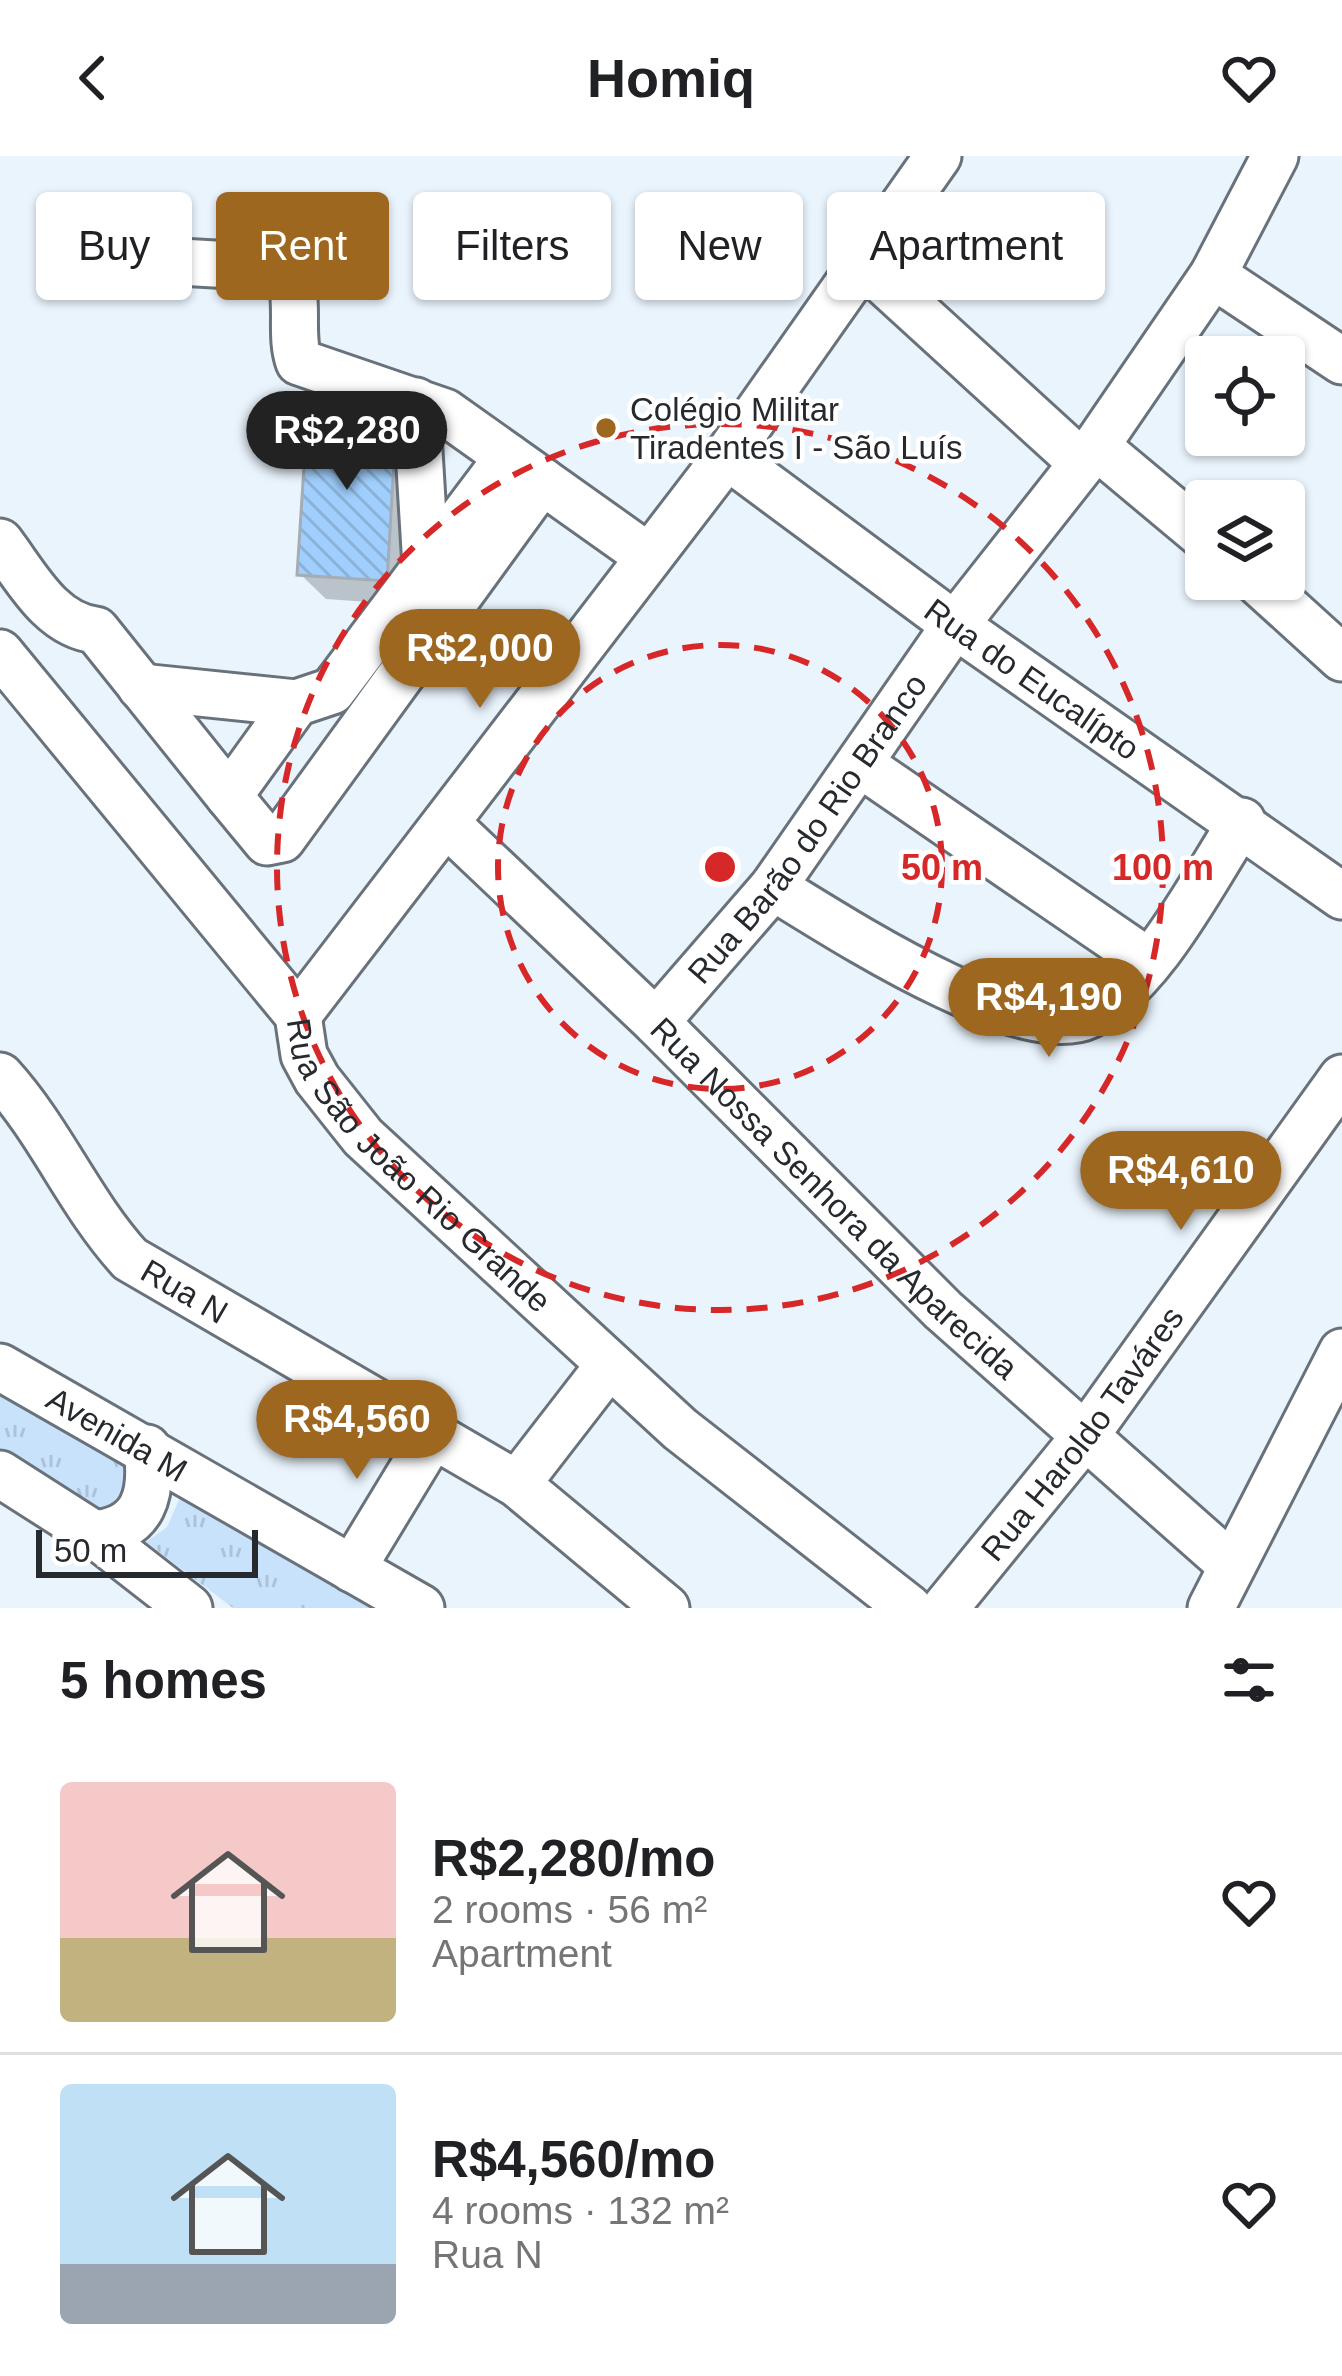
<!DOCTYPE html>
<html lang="en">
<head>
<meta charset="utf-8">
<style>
  :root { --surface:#fff; --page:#f6f6f6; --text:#202124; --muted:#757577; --line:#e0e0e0; --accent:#9d6720 }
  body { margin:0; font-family:Arial,sans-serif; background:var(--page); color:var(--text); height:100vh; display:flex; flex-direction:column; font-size:45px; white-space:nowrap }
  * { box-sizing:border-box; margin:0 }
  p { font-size:39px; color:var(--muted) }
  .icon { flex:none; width:66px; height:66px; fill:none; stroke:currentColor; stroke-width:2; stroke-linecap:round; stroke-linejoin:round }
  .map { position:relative; height:1452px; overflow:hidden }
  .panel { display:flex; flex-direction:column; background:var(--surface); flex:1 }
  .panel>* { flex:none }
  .banner { position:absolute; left:36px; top:36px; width:1272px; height:108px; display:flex; gap:24px }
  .controls { position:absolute; left:1185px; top:180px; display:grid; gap:24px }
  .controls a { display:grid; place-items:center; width:120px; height:120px; border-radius:12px; background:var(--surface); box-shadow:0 3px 9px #0004; font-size:60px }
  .scale { position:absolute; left:36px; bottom:30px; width:222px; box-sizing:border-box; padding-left:12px; border:6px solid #26292d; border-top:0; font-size:33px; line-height:42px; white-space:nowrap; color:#26292d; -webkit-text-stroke:9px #fff; paint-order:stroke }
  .price { position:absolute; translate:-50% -102px; padding:0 27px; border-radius:42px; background:var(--accent); color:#fff; font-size:39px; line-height:78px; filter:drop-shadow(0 3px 6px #0008) }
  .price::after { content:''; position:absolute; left:50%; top:72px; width:36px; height:27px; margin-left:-18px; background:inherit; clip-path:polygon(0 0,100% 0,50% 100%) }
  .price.current { background:#222; color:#fff }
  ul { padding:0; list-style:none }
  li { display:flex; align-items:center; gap:36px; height:300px; padding:0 60px }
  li+li { border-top:3px solid var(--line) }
  li span { display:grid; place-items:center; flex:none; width:336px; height:240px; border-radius:12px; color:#555 }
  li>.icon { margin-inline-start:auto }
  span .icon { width:144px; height:144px; fill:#fffc; stroke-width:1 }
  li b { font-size:51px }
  h2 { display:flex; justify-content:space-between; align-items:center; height:144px; padding:0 60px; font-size:51px }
  .chip { padding:0 42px; border-radius:12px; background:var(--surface); box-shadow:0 3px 9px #0004; font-size:42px; line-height:108px }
  .chip.current { background:var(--accent); color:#fff }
  header { display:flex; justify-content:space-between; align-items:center; height:156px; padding:0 60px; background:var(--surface); font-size:54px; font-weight:800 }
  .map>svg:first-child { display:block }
</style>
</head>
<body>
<header><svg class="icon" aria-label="back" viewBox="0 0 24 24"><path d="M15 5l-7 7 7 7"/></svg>Homiq<svg class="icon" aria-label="heart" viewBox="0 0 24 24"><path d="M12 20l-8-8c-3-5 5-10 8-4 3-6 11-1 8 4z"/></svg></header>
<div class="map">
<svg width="1342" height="1452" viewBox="0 0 1342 1452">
  <defs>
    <pattern id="park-tufts" width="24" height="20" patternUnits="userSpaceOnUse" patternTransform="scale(3)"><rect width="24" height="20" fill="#c9e2fc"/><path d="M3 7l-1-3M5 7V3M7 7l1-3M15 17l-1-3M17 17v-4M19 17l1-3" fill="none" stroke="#acc2d8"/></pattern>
    <pattern id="building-back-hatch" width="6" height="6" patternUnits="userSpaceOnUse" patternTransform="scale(3)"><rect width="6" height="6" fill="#a1cffd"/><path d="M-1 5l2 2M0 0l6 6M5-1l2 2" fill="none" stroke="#8ab2d9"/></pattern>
  </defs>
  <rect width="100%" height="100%" fill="#eaf4fd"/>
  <path fill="url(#park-tufts)" d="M0,1230L126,1304C132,1332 121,1347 102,1366L0,1300Z
    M181,1339L397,1452H233L146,1386L167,1371Z"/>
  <path fill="#0003" d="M396,258L411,449L326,443L300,418Z"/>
  <path fill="url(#building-back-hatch)" stroke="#a4adb6" stroke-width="3" d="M308,249L397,255L387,425L297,419Z"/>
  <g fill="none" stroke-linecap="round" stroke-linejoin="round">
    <g stroke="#69727a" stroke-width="51">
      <g id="minor">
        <path d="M127,103L284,112C303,137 288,176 299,206L445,256L649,401"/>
        <path d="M863,107L1082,307"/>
        <path d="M1213,119L1342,205"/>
        <path d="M416,245L426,411"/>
        <path d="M1096,290L1206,382"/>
        <path id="s1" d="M727,300L955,469L1342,740"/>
        <path d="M508,301L332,535L296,547L229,640L267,686L282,683L542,325"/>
        <path d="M0,386C26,420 50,469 96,474L229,640"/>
        <path d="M1255,423L1342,502"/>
        <path id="s2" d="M0,497L298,859L304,899L317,923L363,981L680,1273L909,1452"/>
        <path d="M141,531L296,547"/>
        <path d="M860,608L1149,806"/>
        <path id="s3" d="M446,667L656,866L943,1154L1231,1409"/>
        <path d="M773,731C834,768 1022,892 1089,859C1152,828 1204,723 1242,665"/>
        <path d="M298,859L727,300L938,0"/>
        <path id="s4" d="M656,866L773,731L955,469L1096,290L1213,119L1275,0"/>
        <path id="s5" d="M0,920C51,976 79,1047 130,1103L517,1328L666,1452"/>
        <path id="s6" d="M0,1211L421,1452"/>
        <path d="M0,1318L94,1378L189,1452"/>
        <path d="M517,1328L609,1209"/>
        <path d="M94,1378C145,1373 153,1338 147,1292"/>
        <path d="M352,1413L432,1281"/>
        <path id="s7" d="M945,1452L1086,1279L1342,922"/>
        <path d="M1211,1452L1342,1196"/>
      </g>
    </g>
    <use href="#minor" stroke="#fff" stroke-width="45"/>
  </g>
  <g fill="none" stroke="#d62828" stroke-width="6" stroke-dasharray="21 15">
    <circle cx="720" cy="711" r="222"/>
    <circle cx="720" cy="711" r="443"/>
  </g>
  <circle fill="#9d6720" stroke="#fff" stroke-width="4.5" cx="606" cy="272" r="12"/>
  <g text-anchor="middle" stroke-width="9" stroke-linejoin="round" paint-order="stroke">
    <g font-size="33" fill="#26292d" stroke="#fff" text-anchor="start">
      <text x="630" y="265">Colégio Militar<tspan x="630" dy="38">Tiradentes I - São Luís</tspan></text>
    </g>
    <g font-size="33" fill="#26292d" stroke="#fff">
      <text dy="12" stroke="none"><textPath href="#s1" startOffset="378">Rua do Eucalípto</textPath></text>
      <text dy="12" stroke="none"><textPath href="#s4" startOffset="246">Rua Barão do Rio Branco</textPath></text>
      <text dy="12" stroke="none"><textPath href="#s2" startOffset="666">Rua São João Rio Grande</textPath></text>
      <text dy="12" stroke="none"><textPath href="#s3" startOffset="540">Rua Nossa Senhora da Aparecida</textPath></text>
      <text dy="12" stroke="none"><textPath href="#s5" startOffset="288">Rua N</textPath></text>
      <text dy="12" stroke="none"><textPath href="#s7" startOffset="222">Rua Haroldo Taváres</textPath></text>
      <text dy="12" stroke="none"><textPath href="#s6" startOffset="135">Avenida M</textPath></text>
    </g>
  </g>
  <circle cx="720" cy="711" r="18" fill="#d62828" stroke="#fff" stroke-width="6"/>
  <g font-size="36" text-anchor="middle" font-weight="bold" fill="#d62828" stroke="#fff" stroke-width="9" stroke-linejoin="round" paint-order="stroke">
    <text x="942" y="724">50 m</text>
    <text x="1163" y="724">100 m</text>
  </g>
</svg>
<div class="controls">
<a><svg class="icon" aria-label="locate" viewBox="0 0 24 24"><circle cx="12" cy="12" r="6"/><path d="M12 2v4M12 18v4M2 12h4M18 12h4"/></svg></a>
<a><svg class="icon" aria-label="layers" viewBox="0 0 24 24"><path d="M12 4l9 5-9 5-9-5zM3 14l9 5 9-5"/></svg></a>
</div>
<div class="scale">50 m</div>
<b class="price current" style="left:347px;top:337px">R$2,280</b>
<b class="price" style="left:480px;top:555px">R$2,000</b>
<b class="price" style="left:1049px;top:904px">R$4,190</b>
<b class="price" style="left:1181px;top:1077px">R$4,610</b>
<b class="price" style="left:357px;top:1326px">R$4,560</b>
<div class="banner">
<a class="chip">Buy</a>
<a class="chip current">Rent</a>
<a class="chip">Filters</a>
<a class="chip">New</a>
<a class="chip">Apartment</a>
</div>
</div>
<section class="panel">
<h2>5 homes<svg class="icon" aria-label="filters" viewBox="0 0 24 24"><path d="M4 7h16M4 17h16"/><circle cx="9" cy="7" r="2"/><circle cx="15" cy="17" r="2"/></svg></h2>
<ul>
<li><span style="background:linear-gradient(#f6c9c9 65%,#c2b280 0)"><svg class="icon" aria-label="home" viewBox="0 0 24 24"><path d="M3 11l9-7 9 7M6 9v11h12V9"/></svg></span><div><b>R$2,280/mo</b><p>2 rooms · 56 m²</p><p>Apartment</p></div><svg class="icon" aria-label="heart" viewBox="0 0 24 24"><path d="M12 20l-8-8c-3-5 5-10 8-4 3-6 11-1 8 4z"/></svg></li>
<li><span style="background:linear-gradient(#bfe0f5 75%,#9aa5b1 0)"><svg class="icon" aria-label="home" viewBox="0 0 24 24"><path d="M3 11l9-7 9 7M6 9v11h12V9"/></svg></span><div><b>R$4,560/mo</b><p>4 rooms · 132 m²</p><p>Rua N</p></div><svg class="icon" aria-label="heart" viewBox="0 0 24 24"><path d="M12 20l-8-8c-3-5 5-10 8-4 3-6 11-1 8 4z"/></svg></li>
</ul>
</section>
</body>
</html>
